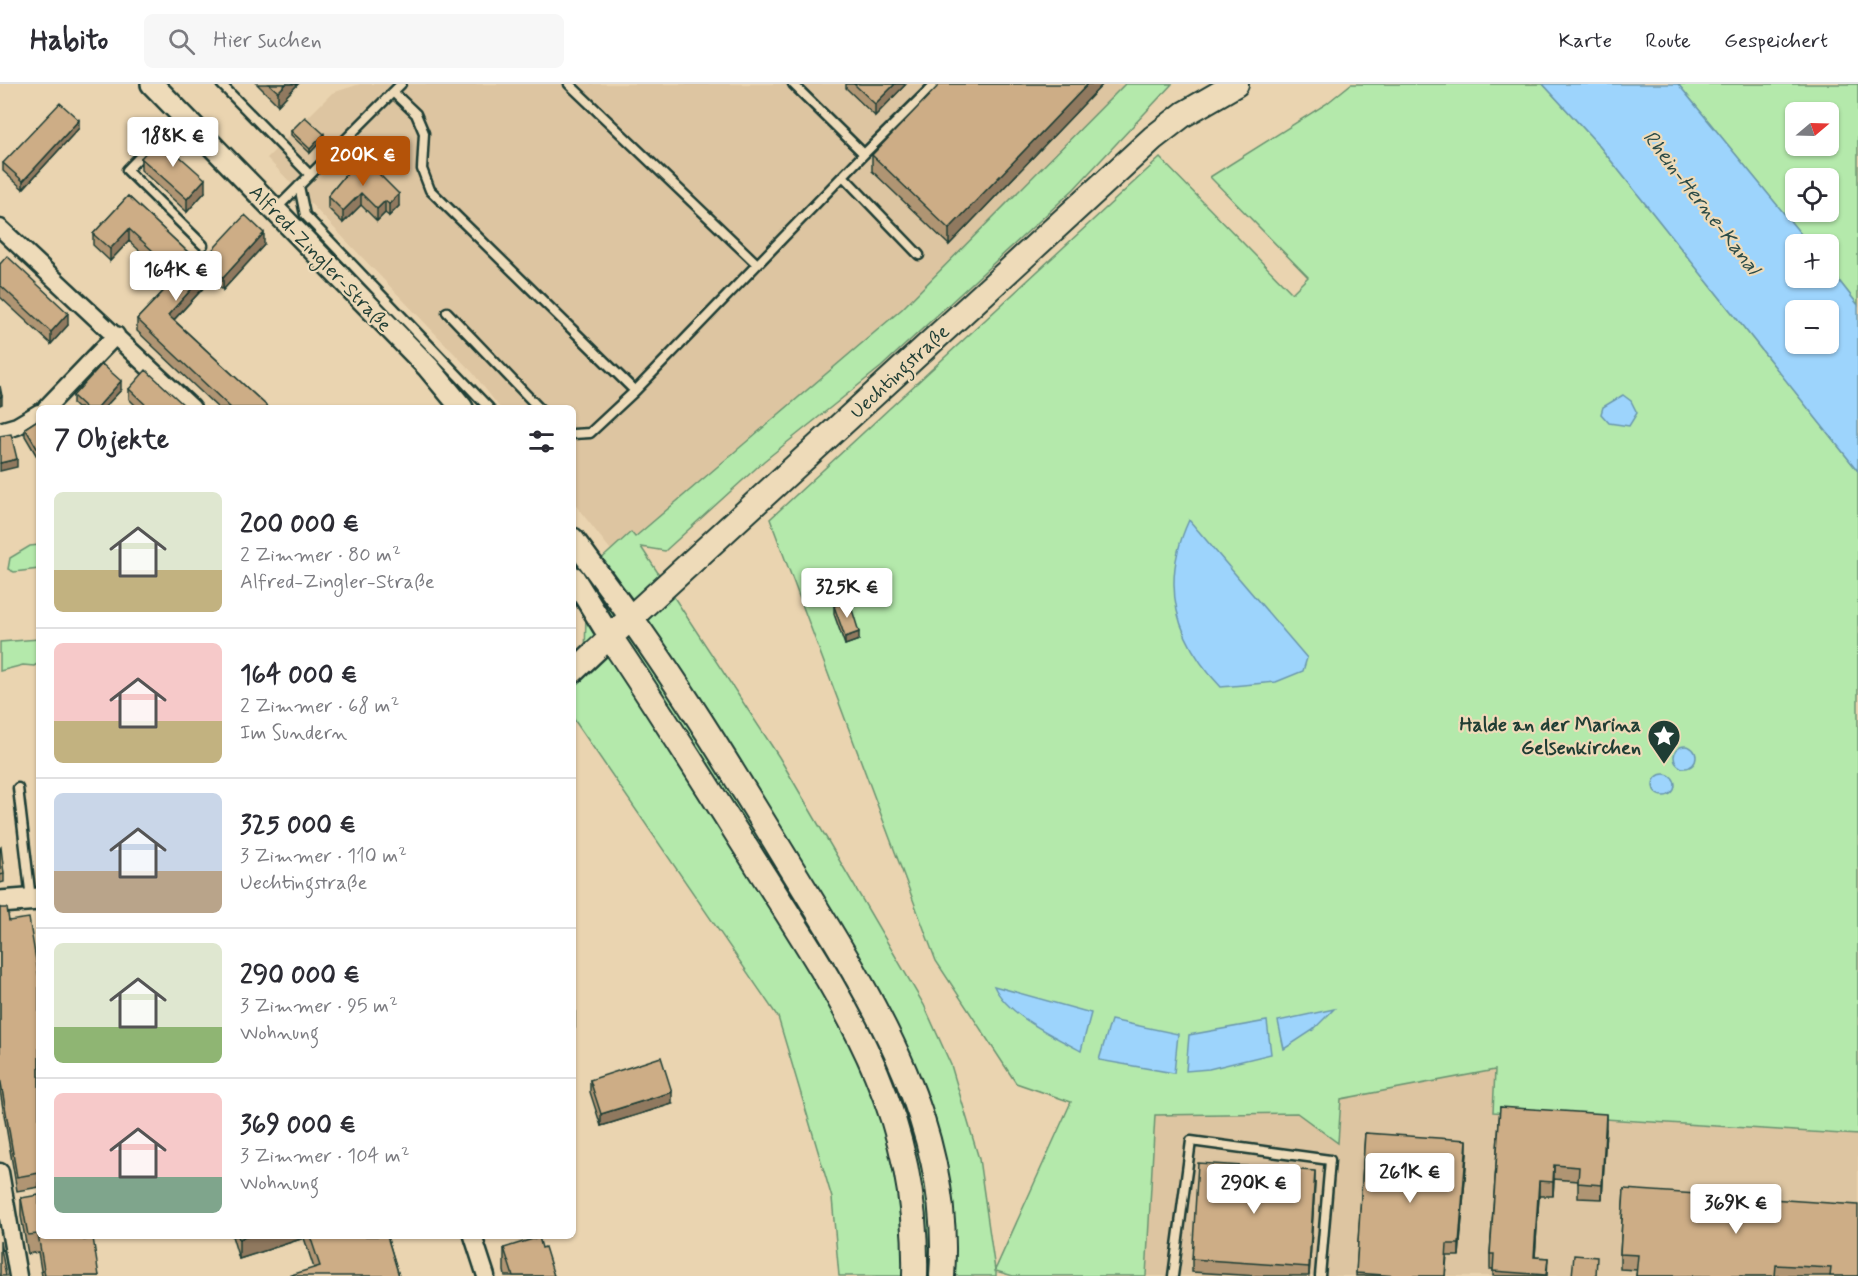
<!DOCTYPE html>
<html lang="de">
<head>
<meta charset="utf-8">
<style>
  :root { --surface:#fff; --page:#f7f7f7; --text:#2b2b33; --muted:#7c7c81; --line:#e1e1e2; --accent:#b45309 }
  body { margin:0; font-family:Mynerve,sans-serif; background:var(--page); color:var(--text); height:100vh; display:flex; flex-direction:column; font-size:22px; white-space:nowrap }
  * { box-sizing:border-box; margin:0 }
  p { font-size:20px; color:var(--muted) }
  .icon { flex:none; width:33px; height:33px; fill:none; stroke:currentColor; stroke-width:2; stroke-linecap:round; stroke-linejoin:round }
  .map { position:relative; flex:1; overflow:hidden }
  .details { position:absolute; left:36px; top:321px; width:540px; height:834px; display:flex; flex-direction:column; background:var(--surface); border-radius:9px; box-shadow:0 2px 4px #0004 }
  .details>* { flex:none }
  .needle { width:39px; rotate:71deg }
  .controls { position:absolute; left:1785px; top:18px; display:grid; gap:12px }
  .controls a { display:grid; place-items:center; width:54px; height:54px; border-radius:9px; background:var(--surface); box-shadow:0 2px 4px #0004; font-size:30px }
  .price { position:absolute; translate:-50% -51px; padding:0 14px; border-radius:6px; background:#fff; color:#222; font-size:20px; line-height:39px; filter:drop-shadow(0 2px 3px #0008) }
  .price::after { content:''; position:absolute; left:50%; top:36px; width:18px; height:14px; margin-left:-9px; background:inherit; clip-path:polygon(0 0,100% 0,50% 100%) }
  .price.active { background:var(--accent); color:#fff }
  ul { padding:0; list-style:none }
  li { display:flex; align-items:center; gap:18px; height:150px; padding:0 18px }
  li+li { border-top:2px solid var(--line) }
  li span { display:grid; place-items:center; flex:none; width:168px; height:120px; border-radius:9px; color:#555 }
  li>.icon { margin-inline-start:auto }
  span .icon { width:72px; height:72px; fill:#fffc; stroke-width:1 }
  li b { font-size:26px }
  h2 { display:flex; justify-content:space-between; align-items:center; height:72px; padding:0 18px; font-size:26px }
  header { display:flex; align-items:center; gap:36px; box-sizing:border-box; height:84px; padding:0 30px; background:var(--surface); border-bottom:2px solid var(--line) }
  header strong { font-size:28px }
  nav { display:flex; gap:33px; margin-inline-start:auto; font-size:21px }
  .search { width:420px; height:54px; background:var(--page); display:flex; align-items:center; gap:15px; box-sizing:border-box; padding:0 21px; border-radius:9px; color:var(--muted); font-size:22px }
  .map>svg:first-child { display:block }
</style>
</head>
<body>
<header>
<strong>Habito</strong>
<div class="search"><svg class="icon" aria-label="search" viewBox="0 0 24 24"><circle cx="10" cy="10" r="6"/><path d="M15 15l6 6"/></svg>Hier suchen</div>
<nav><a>Karte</a><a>Route</a><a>Gespeichert</a></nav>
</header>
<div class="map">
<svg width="1858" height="1192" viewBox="0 0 1858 1192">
  <rect width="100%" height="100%" fill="#ead4b0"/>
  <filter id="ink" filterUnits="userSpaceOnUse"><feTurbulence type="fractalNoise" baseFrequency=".0167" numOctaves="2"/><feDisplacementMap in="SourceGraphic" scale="12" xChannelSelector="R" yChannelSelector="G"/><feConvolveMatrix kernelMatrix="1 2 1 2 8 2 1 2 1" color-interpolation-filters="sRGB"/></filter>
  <g filter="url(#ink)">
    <path fill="#ddc5a1" d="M360,0H1125L902,225L614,470L573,418V324H500L473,289L267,74L332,9Z
      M1496,986L1493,1028L1858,1051V1192H1146L1154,1031L1297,1029L1337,1058L1341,1015Z"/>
    <path fill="#b4e9ab" stroke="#6a9370" stroke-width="1.5" fill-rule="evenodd" d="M1125,0H1172L1074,105L881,283L764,377L665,467L641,463L779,673L924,921L951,981L979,1075L995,1186L1071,1018L1016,999L936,877L770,435L1160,74L1292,209L1308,193L1210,93L1326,20L1351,0H1543L1597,59L1858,387V1051L1493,1028L1495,986L1341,1015L1338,1059L1297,1029L1155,1031L1146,1192H1013L996,1187V1192H839L832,1114L778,933L573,634V591L585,573L587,488L631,448L635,453L902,225Z
      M1678,0H1858V221L1829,184L1828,160H1809ZM1796,28H1828V62H1796ZM1828,94V128H1796V94Z
      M39,461V485L14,488L8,485L10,474L30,462Z
      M39,555V579L34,582L23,581L0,587V558Z"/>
    <path fill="#9dd4fc" stroke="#6b98ac" stroke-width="1.5" fill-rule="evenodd" d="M1543,0H1678L1809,160H1796V194H1828L1829,184L1858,221V387L1597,59ZM1828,226V260H1796V226Z
      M1623,311L1631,317L1637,329L1629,342L1609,339L1601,330L1603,323Z
      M1189,436L1307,574L1303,587L1276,598L1221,603C1174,554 1160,499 1189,436Z
      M1674 673a11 11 0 1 1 22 0a11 11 0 1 1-22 0Z
      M1653 701a11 11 0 1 1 22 0a11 11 0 1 1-22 0Z
      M994,902L1091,929L1081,967C1054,952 1007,931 994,902Z
      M1334,925L1313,946L1284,965L1278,937Z
      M1111,936L1178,950L1174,989L1099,976Z
      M1267,937L1271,970L1209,985L1186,987L1189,951Z"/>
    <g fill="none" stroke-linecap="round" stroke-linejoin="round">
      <g stroke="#1f3d34" stroke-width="13">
        <path id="service" d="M221,0L310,91
          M569,0L757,180
          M393,8L416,30L424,49L422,85L430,106L635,307L590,349L573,350
          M181,30L127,86L203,161
          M864,70L935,0
          M843,92L919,171
          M299,102L305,131L489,324
          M275,126L401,0
          M447,228L539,324
          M635,307L864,70L793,0
          M18,704L31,815
          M1173,1192L1191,1057L1330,1076L1320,1192"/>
      </g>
      <g stroke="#1f3d34" stroke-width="21">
        <path id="minor" d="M0,144L192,324
          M46,324L116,251
          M0,347L17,342L39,329
          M0,1088L18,1192
          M473,1152L486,1192"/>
      </g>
      <g stroke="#1f3d34" stroke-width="26">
        <path id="tertiary" d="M152,0L428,283L462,324
          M573,455L631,534
          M573,493L610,553L573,588
          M0,818L39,815"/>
      </g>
      <g stroke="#1f3d34" stroke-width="28">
        <path id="secondary" d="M631,534C686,611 736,693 786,775C864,903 954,1034 942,1192
          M915,1192C919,1021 841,915 755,778C707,702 660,627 610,553L1153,54L1184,30L1236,0"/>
      </g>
      <use href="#service" stroke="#eedbb9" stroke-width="8"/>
      <use href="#minor" stroke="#eedbb9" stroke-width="16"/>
      <use href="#tertiary" stroke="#eedbb9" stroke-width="21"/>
      <use href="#secondary" stroke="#eedbb9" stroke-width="24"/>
    </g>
    <path fill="#b09573" stroke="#1f3d34" stroke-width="1.5" d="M257,0H298L278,21Z
      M846,0H906L875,32L846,4Z
      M1103,0L949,161L872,87V71Z
      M79,44L23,105L3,87V79Z
      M291,47L324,54L310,69L291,51Z
      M361,72L399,122L389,132L385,129L377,137L361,121L343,139L328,124V112Z
      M141,74L205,108L187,128L141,86Z
      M128,112L203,182V176L264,161L223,206L208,192V199L174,236L269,324H218L137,247V235L173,197L129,157L110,177L93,161V150Z
      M0,180L68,241L51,260L0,213Z
      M129,305L187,324H138L129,315Z
      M121,306L104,324H77L73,320V312Z
      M39,335L38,374L25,352V344Z
      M834,522L859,556L845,561L834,530Z
      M0,764L4,790V798L0,799Z
      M0,824L9,837L39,894V1103L17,1107L0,1007Z
      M590,996L672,1020L601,1042L590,1008Z
      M1500,1023L1606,1045L1602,1115L1578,1114V1097L1554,1095L1553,1112H1539L1535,1173L1548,1174L1547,1192H1493V1185H1490V1170Z
      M1365,1049L1467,1068L1459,1172H1447L1445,1192H1356Z
      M1315,1099L1309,1192H1257L1192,1188V1175Z
      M1624,1105L1858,1192H1636L1637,1186L1620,1185V1170Z
      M21,1114L84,1156L99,1192H42L38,1168L28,1170L21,1132Z
      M232,1152H387L399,1192L314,1184L304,1154L239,1175Z
      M504,1164H542L554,1192H505L504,1187Z"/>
    <path fill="#90795e" stroke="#1f3d34" stroke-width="1.5" d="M286,0H298L278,21V8Z
      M895,0H906L875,32V20Z
      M1088,0H1103L949,161V145Z
      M79,36V44L23,105V97Z
      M324,50V54L310,69V65Z
      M205,95V108L187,128V115Z
      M361,109V121L343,139V127Z
      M399,110V122L389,132V120Z
      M385,117V129L377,137V125Z
      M129,145V157L110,177V165Z
      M264,149V161L223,206V194Z
      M208,187V199L168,242V231Z
      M68,229V241L51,260V248Z
      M121,297V306L104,324H97Z
      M2,312V320L0,321V313Z
      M17,375V383L0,387V379Z
      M859,548V556L845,561V553Z
      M575,928V944L573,945V929Z
      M672,1008V1020L601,1042V1030Z
      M1606,1030V1045L1602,1115V1101Z
      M1467,1056V1068L1459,1172V1160Z
      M1554,1081V1095L1553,1112V1098Z
      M1315,1087V1099L1309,1192V1183Z
      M1539,1097V1112L1534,1188V1173Z
      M249,1152H304V1154L239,1175V1155Z"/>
    <path fill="#cdad86" stroke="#1f3d34" stroke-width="1.5" d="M269,0H286L278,8Z
      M854,0H895L875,20Z
      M940,0H1088L949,145L872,71Z
      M60,19L79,36L23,97L3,79Z
      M305,33L324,50L310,65L291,47Z
      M159,54L205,95L187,115L141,74Z
      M361,72L399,110L389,120L385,117L377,125L361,109L343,127L328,112Z
      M128,112L208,187L168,231L269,324H231L137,235L179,191L129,145L110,165L93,150Z
      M245,131L264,149L223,194L203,176Z
      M7,172L68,229L51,248L0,201V180Z
      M102,280L121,297L97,324H86L73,312Z
      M146,286L187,324H149L129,305Z
      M0,302L2,312L0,313Z
      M39,335V366H38L25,344Z
      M11,350L17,375L0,379V352Z
      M849,516L859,548L845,553L834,522Z
      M1,763L4,790L0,791V764Z
      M0,824H7L9,837L29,834L39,894V1089L17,1093L0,993Z
      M661,973L672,1008L601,1030L590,996Z
      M1500,1023L1606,1030L1602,1101L1578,1099L1579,1083L1554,1081L1553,1098L1539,1097L1534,1173L1548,1174L1546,1191L1493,1187L1494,1170H1490Z
      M1365,1049L1467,1056L1459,1160H1447L1445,1192H1397L1356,1189Z
      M1198,1079L1315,1087L1309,1183L1192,1175Z
      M1624,1105L1858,1121V1192H1830L1831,1184L1776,1181L1775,1192H1636L1638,1171L1620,1170Z
      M39,1111V1152H83L84,1156L93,1154L99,1192H45L38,1150L28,1151L21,1114Z
      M238,1152H249L239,1155Z
      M310,1152H387L399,1192H288L320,1182Z
      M539,1153L542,1164L545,1163L554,1192H513L504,1164Z
      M0,1157L2,1170L6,1192H0Z
      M1574,1171L1597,1173L1596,1192H1572Z"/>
  </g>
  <defs>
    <g id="sight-pin" transform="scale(1.725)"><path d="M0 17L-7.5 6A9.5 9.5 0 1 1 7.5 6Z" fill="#1f3d34" stroke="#eedbb9"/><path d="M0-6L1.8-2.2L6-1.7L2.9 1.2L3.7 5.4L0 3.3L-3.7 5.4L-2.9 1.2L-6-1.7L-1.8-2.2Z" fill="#fff"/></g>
  </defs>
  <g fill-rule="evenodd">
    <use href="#sight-pin" x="1664" y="652"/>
  </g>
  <g text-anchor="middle" stroke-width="4.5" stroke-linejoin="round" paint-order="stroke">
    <g font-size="20" fill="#1f3d34" stroke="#eedbb9">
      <text transform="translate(321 174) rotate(46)" y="7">Alfred-Zingler-Straße</text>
      <text transform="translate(899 287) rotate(-43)" y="7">Uechtingstraße</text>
    </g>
    <g font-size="20" font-weight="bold" fill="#1f3d34" stroke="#eedbb9" text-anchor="end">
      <text x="1641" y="647">Halde an der Marina<tspan x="1641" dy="23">Gelsenkirchen</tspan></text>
    </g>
    <g font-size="21" font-style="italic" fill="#2c4c48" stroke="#eedbb9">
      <text transform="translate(1702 118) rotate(52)" y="7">Rhein-Herne-Kanal</text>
    </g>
  </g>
</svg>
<div class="controls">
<a><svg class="needle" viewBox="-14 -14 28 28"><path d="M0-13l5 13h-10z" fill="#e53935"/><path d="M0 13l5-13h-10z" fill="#7c7c81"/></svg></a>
<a><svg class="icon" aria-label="locate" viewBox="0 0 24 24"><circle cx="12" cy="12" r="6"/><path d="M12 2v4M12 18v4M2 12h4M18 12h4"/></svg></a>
<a>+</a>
<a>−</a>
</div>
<b class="price" style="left:173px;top:84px">188K €</b>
<b class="price active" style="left:363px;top:103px">200K €</b>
<b class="price" style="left:176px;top:218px">164K €</b>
<b class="price" style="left:847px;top:535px">325K €</b>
<b class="price" style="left:1410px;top:1120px">261K €</b>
<b class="price" style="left:1254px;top:1131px">290K €</b>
<b class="price" style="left:1736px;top:1151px">369K €</b>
<section class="details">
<h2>7 Objekte<svg class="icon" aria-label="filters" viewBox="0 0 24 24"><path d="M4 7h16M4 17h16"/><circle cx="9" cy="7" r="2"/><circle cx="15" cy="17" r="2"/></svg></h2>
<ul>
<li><span style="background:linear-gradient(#dfe7d0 65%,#c2b280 0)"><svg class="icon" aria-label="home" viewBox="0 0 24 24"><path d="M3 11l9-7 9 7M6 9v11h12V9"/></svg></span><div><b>200 000 €</b><p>2 Zimmer · 80 m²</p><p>Alfred-Zingler-Straße</p></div></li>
<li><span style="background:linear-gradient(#f6c9c9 65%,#c2b280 0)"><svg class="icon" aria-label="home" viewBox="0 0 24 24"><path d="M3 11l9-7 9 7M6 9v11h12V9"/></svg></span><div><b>164 000 €</b><p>2 Zimmer · 68 m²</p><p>Im Sundern</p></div></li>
<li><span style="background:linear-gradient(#c9d6e8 65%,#b9a48a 0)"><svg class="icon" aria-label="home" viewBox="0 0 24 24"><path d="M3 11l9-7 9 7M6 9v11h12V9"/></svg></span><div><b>325 000 €</b><p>3 Zimmer · 110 m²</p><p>Uechtingstraße</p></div></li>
<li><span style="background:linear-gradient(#dfe7d0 70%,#8fb573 0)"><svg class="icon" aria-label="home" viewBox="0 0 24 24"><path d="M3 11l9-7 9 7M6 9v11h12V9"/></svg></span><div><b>290 000 €</b><p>3 Zimmer · 95 m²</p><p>Wohnung</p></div></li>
<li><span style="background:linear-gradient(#f6c9c9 70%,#7fa58c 0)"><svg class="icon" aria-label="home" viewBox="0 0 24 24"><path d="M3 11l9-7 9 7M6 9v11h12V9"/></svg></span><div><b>369 000 €</b><p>3 Zimmer · 104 m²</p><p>Wohnung</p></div></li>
</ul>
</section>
</div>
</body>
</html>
